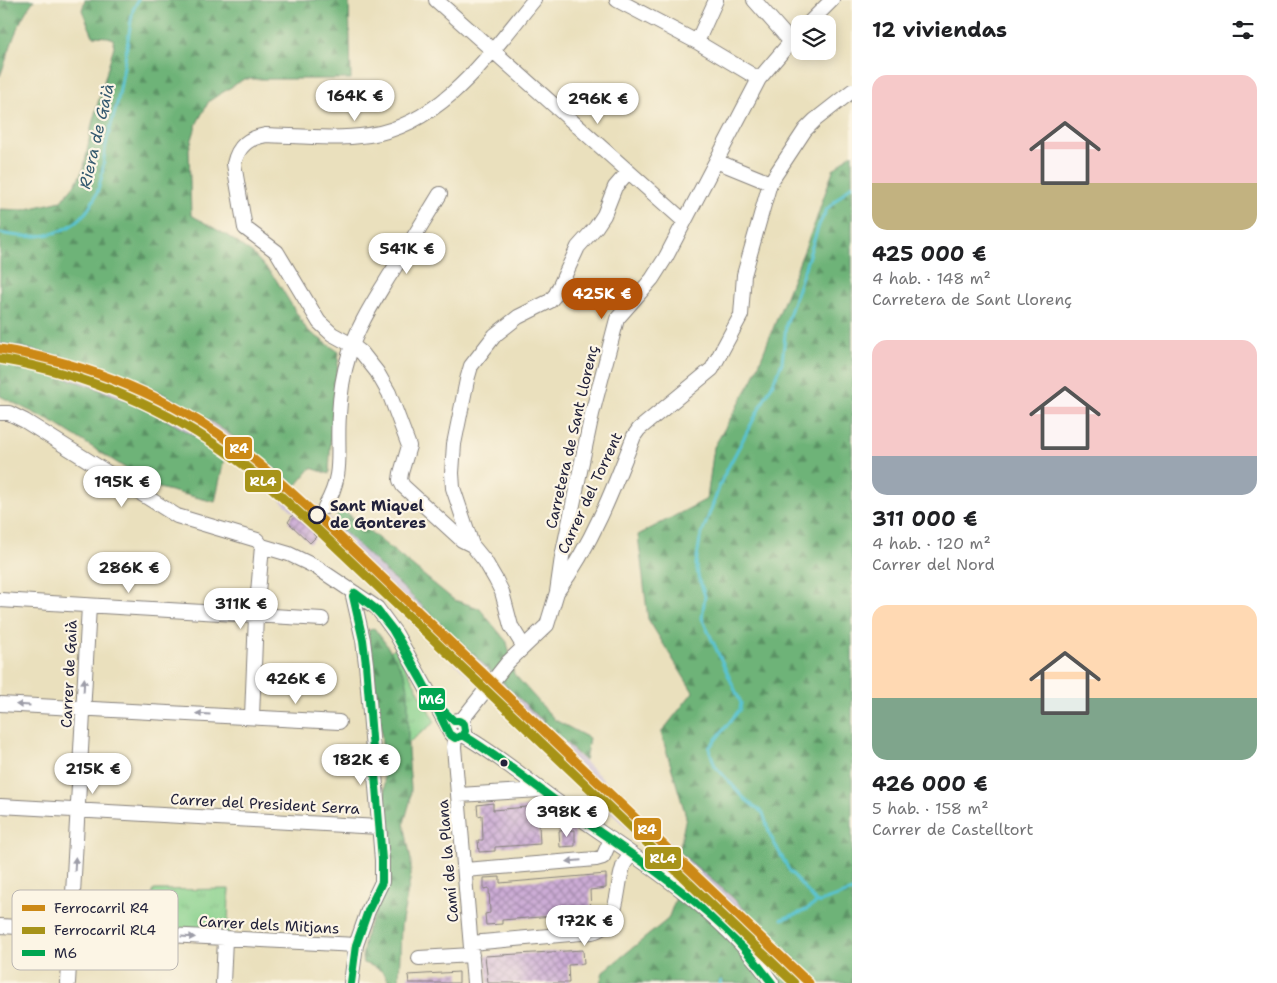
<!DOCTYPE html>
<html lang="es">
<head>
<meta charset="utf-8">
<style>
  :root { --surface:#fff; --page:#f6f6f6; --text:#202124; --muted:#757577; --accent:#b45309 }
  body { margin:0; font-family:"Shantell Sans",sans-serif; background:var(--page); color:var(--text); height:100vh; display:flex; flex-direction:column; font-size:19px; white-space:nowrap }
  * { box-sizing:border-box; margin:0 }
  p { font-size:16px; color:var(--muted) }
  .icon { flex:none; width:28px; height:28px; fill:none; stroke:currentColor; stroke-width:2; stroke-linecap:round; stroke-linejoin:round }
  .map { position:relative; flex:1; overflow:hidden }
  .side { display:flex; flex-direction:column; background:var(--surface); width:425px }
  .side>* { flex:none }
  .tools { position:absolute; left:791px; top:15px; display:grid; gap:10px }
  .tools a { display:grid; place-items:center; width:45px; height:45px; border-radius:10px; background:var(--surface); box-shadow:0 2px 12px #0003; font-size:25px }
  .price { position:absolute; translate:-50% -42px; padding:0 11px; border-radius:18px; background:#fff; color:#222; font-size:16px; line-height:32px; filter:drop-shadow(0 1px 2px #0008) }
  .price::after { content:''; position:absolute; left:50%; top:30px; width:15px; height:11px; margin-left:-8px; background:inherit; clip-path:polygon(0 0,100% 0,50% 100%) }
  .price.current { background:var(--accent); color:#fff }
  ul { padding:0; list-style:none }
  li { display:grid; align-content:center; gap:10px; height:265px; padding:0 20px }
  li span { display:grid; place-items:center; height:155px; border-radius:15px; color:#555 }
  li>.icon { margin-inline-start:auto }
  span .icon { width:90px; height:90px; fill:#fffc; stroke-width:1 }
  li b { font-size:21px }
  h2 { display:flex; justify-content:space-between; align-items:center; height:60px; padding:0 20px; font-size:21px }
  main { display:flex; flex:1; min-height:0 }
  .map>svg:first-child { display:block }
</style>
</head>
<body>
<main>
<div class="map">
<svg width="852" height="983" viewBox="0 0 852 983">
  <defs>
    <pattern id="grass-tufts" width="24" height="20" patternUnits="userSpaceOnUse" patternTransform="scale(1.25)"><rect width="24" height="20" fill="#89d18d"/><path d="M3 7l-1-3M5 7V3M7 7l1-3M15 17l-1-3M17 17v-4M19 17l1-3" fill="none" stroke="#76b37b"/></pattern>
    <pattern id="forest-firs" width="22" height="20" patternUnits="userSpaceOnUse" patternTransform="scale(1.25)"><rect width="22" height="20" fill="#6eb378"/><path d="M5 1l3.5 6h-7zM16 11l3.5 6h-7z" fill="#5a9164"/></pattern>
    <pattern id="building-cross-hatch" width="8" height="8" patternUnits="userSpaceOnUse" patternTransform="scale(1.25)"><rect width="8" height="8" fill="#ccacd5"/><path d="M0 0l8 8M0 8l8-8" fill="none" stroke="#a58cae"/></pattern>
  </defs>
  <rect width="100%" height="100%" fill="#fcf5e5"/>
  <filter id="ink" filterUnits="userSpaceOnUse"><feTurbulence type="fractalNoise" baseFrequency=".02" numOctaves="2"/><feDisplacementMap in="SourceGraphic" scale="10" xChannelSelector="R" yChannelSelector="G"/><feConvolveMatrix kernelMatrix="1 2 1 2 8 2 1 2 1" color-interpolation-filters="sRGB"/></filter>
  <filter id="wash" filterUnits="userSpaceOnUse"><feTurbulence type="fractalNoise" baseFrequency=".0096" numOctaves="4" result="noise"/><feDisplacementMap in="SourceGraphic" scale="20" xChannelSelector="R" yChannelSelector="G"/><feGaussianBlur stdDeviation="1.12" result="paint"/><feColorMatrix in="noise" values="0 0 0 0 0 0 0 0 0 0 0 0 0 0 0 0 0 1.4 0 .05"/><feComposite in="paint" operator="in"/></filter>
  <g filter="url(#wash)">
    <rect width="100%" height="100%" fill="#eae0bd"/>
    <path fill="#ccbfd4" d="M0,343L43,351L110,372L153,389L200,415L265,460L296,486L334,522L679,852L730,896L819,983H794L682,882L493,698L427,638L336,550L253,476L225,455L166,420L97,388L33,369L0,363Z"/>
    <path fill="url(#grass-tufts)" stroke="#567a64" d="M395,648L435,722L408,743L406,739L383,655Z
      M229,889L228,935L149,929L153,890Z"/>
    <path fill="url(#forest-firs)" stroke="#486a5a" d="M0,0H34C15,24 11,49 0,76Z
      M85,0H349L351,79H244L209,101L197,123L189,149L191,215L228,236L253,254L275,278L307,330L339,352L331,435L329,474L311,468L296,486C252,449 206,414 154,389C105,367 52,353 0,343V209L23,210L61,201L76,183L84,168L92,124L114,46L113,39L108,37L93,36L82,10Z
      M852,153V983H819L731,896L679,852L686,816L661,733L693,692L648,619L638,535L707,499L714,447L753,379L815,223L833,170Z
      M0,363C58,373 114,392 166,420C186,430 205,443 225,455L215,502L155,487L56,424L0,396Z
      M341,508L454,600L479,608L507,642L514,674L555,720L589,738L585,761L334,522Z
      M374,628L386,644L405,675L408,689V751L411,788L410,802L404,823L411,860V875L401,926L399,983H389C385,970 376,967 363,963L362,957L367,930L385,891L386,811L381,729L368,631Z
      M682,882L780,971L794,983H600L603,972L668,919Z"/>
    <g fill="none" stroke-linecap="round" stroke-linejoin="round">
      <path stroke="#58c3d2" stroke-width="3" d="M0,233C46,243 87,232 100,183C104,171 103,158 106,145C110,126 117,108 120,89C125,63 128,36 133,10L138,0
        M817,903L789,870L771,837L763,813L745,799L715,766L709,748L740,709L741,703L702,618L705,596L698,576L696,564L700,539L723,477L772,385L782,363L786,325L819,225L827,209L852,185
        M782,919L802,912L817,903L852,891
        M720,983L721,981"/>
    </g>
    <g id="blocks">
      <path fill="url(#building-cross-hatch)" d="M294,513L314,532L313,534L316,537L310,543L288,522Z
        M493,803V810L538,806L540,844L495,847V851L479,852L478,840H483L482,815L478,816L477,805Z
        M575,830V846L560,847L559,831Z
        M606,874V888L590,890L591,913L502,920V924L486,925L485,914L490,913L489,888L484,889V878L500,877V883Z
        M583,950L584,964L568,965L569,983H488L485,956Z
        M459,972V983H409L408,975Z"/>
    </g>
  </g>
  <g filter="url(#ink)">
    <use href="#blocks" fill-opacity="0" stroke="#86817c" stroke-width="1"/>
    <g fill="none" stroke-linecap="round" stroke-linejoin="round">
      <g stroke="#86817c" stroke-width="16">
        <path id="minor" d="M436,0L684,221
          M617,0L697,42L759,79
          M754,0L791,42
          M808,24L832,0
          M697,42L716,0
          M716,161L770,183
          M0,413H9L25,421L177,516L257,540L262,546L289,554L316,567L377,608L396,634L448,727C449,738 460,741 465,731L464,724L458,720L451,722L448,727
          M325,507C345,473 336,451 339,415C340,395 343,374 349,355C357,327 373,303 388,278C406,250 423,222 440,194
          M472,545L462,540L403,486L400,480L401,473L409,446L389,393L377,372L362,353L352,345L332,334L319,322L277,252L245,228L234,164C238,146 248,138 266,135C299,136 335,140 369,135C443,124 490,53 534,0
          M557,592C592,544 613,490 634,436L639,429L712,369L741,315L744,275L770,183L805,130L815,120L852,91
          M0,600L322,619
          M524,647L511,626L502,592L496,580L485,561L472,545L453,488L452,473L454,444L467,380L471,366L495,335L518,317L550,301L556,294L578,247L596,227L604,215L615,187L628,172
          M0,704L339,722
          M252,716L256,616L262,546
          M461,721L508,662L547,625L557,592L562,557L592,414L617,319L652,279L666,257L759,79L800,31
          M463,735C497,754 527,780 559,803C633,857 719,905 772,983
          M455,738L454,747L474,983
          M459,795L540,790
          M0,806L379,827
          M465,870L596,859L603,857L611,839
          M0,926L356,945
          M471,943L592,932C621,925 615,890 623,867C624,862 629,858 632,854
          M419,958L472,955
          M68,983L89,606
          M223,983L225,939
          M351,983L356,945L368,911L382,882V860L366,664L363,640L353,596L355,593"/>
      </g>
      <use href="#minor" stroke="#fff" stroke-width="14"/>
      <g stroke="#fcf5e5" stroke-width="11">
        <path id="bus-1" d="M355,593C395,619 409,659 432,699L392,629L377,610Z
          M432,699L454,721H459L464,724L465,731L462,736L455,738L449,734Z
          M463,735C501,758 535,786 571,812C624,849 678,884 725,928C743,945 757,964 772,983
          M351,983L356,945L368,911L382,882V860L366,664L363,640L353,596L355,593"/>
      </g>
      <use href="#bus-1" stroke="#00a651" stroke-width="8"/>
      <g stroke="#fcf5e5" stroke-width="12">
        <path id="rail-1" d="M0,349C88,363 173,398 244,452C272,473 296,497 322,520L809,983"/>
      </g>
      <g stroke="#fcf5e5" stroke-width="12">
        <path id="rail-2" d="M0,359C86,374 168,408 237,460C265,480 290,505 315,527L794,983"/>
      </g>
      <use href="#rail-1" stroke="#cc8916" stroke-width="9"/>
      <use href="#rail-2" stroke="#a79319" stroke-width="9"/>
    </g>
    <defs><path id="oneway-solid" d="M-6-.8H1V-3.2L6.5 0L1 3.2V.8H-6Z" transform="scale(1.25)"/></defs>
    <g fill="#9c9ca7">
      <use href="#oneway-solid" transform="translate(84 685) rotate(-87)"/>
      <use href="#oneway-solid" transform="translate(23 705) rotate(-177)"/>
      <use href="#oneway-solid" transform="translate(203 714) rotate(-177)"/>
      <use href="#oneway-solid" transform="translate(574 861) rotate(175)"/>
      <use href="#oneway-solid" transform="translate(75 864) rotate(-87)"/>
      <use href="#oneway-solid" transform="translate(188 937) rotate(4)"/>
    </g>
  </g>
  <circle fill="#fcf5e5" stroke="#22223b" stroke-width="2.5" cx="317" cy="515" r="8"/>
  <circle fill="#22223b" stroke="#fcf5e5" stroke-width="2" cx="504" cy="763" r="4.5"/>
  <g text-anchor="middle" stroke-width="4.5" stroke-linejoin="round" paint-order="stroke">
    <g font-size="15" fill="#22223b" stroke="#fcf5e5">
      <text transform="translate(572 437) rotate(-77)" y="5">Carretera de Sant Llorenç</text>
      <text transform="translate(590 493) rotate(-65)" y="5">Carrer del Torrent</text>
      <text transform="translate(69 674) rotate(-87)" y="5">Carrer de Gaià</text>
      <text transform="translate(265 804) rotate(3)" y="5">Carrer del President Serra</text>
      <text transform="translate(448 861) rotate(-95)" y="5">Camí de la Plana</text>
      <text transform="translate(269 925) rotate(3)" y="5">Carrer dels Mitjans</text>
    </g>
    <g font-size="15" font-weight="bold" fill="#22223b" stroke="#fcf5e5" text-anchor="start">
      <text x="330" y="511">Sant Miquel<tspan x="330" dy="17">de Gonteres</tspan></text>
    </g>
    <g font-size="16" font-style="italic" fill="#355a70" stroke="#fcf5e5">
      <text transform="translate(96 136) rotate(-77)" y="6">Riera de Gaià</text>
    </g>
  </g>
  <rect x="12" y="890" width="166" height="80" rx="8" fill="#fcf5e5" stroke="#bbb6b2" stroke-width="1"/>
  <rect x="22" y="905" width="23" height="6" fill="#cc8916"/>
  <rect x="22" y="927" width="23" height="7" fill="#a79319"/>
  <rect x="22" y="950" width="23" height="6" fill="#00a651"/>
  <g font-size="14" fill="#22223b">
    <text x="54" y="913">Ferrocarril R4</text>
    <text x="54" y="935">Ferrocarril RL4</text>
    <text x="54" y="958">M6</text>
  </g>
  <g stroke="#fcf5e5" stroke-width="2">
    <rect x="224" y="436" width="29" height="24" rx="5" fill="#cc8916"/>
    <rect x="244" y="469" width="38" height="24" rx="5" fill="#a79319"/>
    <rect x="418" y="687" width="28" height="24" rx="5" fill="#00a651"/>
    <rect x="633" y="817" width="29" height="24" rx="5" fill="#cc8916"/>
    <rect x="644" y="846" width="38" height="24" rx="5" fill="#a79319"/>
  </g>
  <g font-size="14" text-anchor="middle" font-weight="bold" fill="#fff">
    <text x="239" y="453">R4</text>
    <text x="263" y="486">RL4</text>
    <text x="432" y="704">M6</text>
    <text x="647" y="834">R4</text>
    <text x="663" y="863">RL4</text>
  </g>
</svg>
<div class="tools">
<a><svg class="icon" aria-label="layers" viewBox="0 0 24 24"><path d="M12 4l9 5-9 5-9-5zM3 14l9 5 9-5"/></svg></a>
</div>
<b class="price" style="left:355px;top:122px">164K €</b>
<b class="price" style="left:598px;top:125px">296K €</b>
<b class="price" style="left:407px;top:275px">541K €</b>
<b class="price current" style="left:602px;top:320px">425K €</b>
<b class="price" style="left:122px;top:508px">195K €</b>
<b class="price" style="left:129px;top:594px">286K €</b>
<b class="price" style="left:241px;top:630px">311K €</b>
<b class="price" style="left:296px;top:705px">426K €</b>
<b class="price" style="left:361px;top:786px">182K €</b>
<b class="price" style="left:93px;top:795px">215K €</b>
<b class="price" style="left:567px;top:838px">398K €</b>
<b class="price" style="left:585px;top:947px">172K €</b>
</div>
<section class="side">
<h2>12 viviendas<svg class="icon" aria-label="filters" viewBox="0 0 24 24"><path d="M4 7h16M4 17h16"/><circle cx="9" cy="7" r="2"/><circle cx="15" cy="17" r="2"/></svg></h2>
<ul>
<li><span style="background:linear-gradient(#f6c9c9 70%,#c2b280 0)"><svg class="icon" aria-label="home" viewBox="0 0 24 24"><path d="M3 11l9-7 9 7M6 9v11h12V9"/></svg></span><div><b>425 000 €</b><p>4 hab. · 148 m²</p><p>Carretera de Sant Llorenç</p></div></li>
<li><span style="background:linear-gradient(#f6c9c9 75%,#9aa5b1 0)"><svg class="icon" aria-label="home" viewBox="0 0 24 24"><path d="M3 11l9-7 9 7M6 9v11h12V9"/></svg></span><div><b>311 000 €</b><p>4 hab. · 120 m²</p><p>Carrer del Nord</p></div></li>
<li><span style="background:linear-gradient(#ffd9b3 60%,#7fa58c 0)"><svg class="icon" aria-label="home" viewBox="0 0 24 24"><path d="M3 11l9-7 9 7M6 9v11h12V9"/></svg></span><div><b>426 000 €</b><p>5 hab. · 158 m²</p><p>Carrer de Castelltort</p></div></li>
</ul>
</section>
</main>
</body>
</html>
